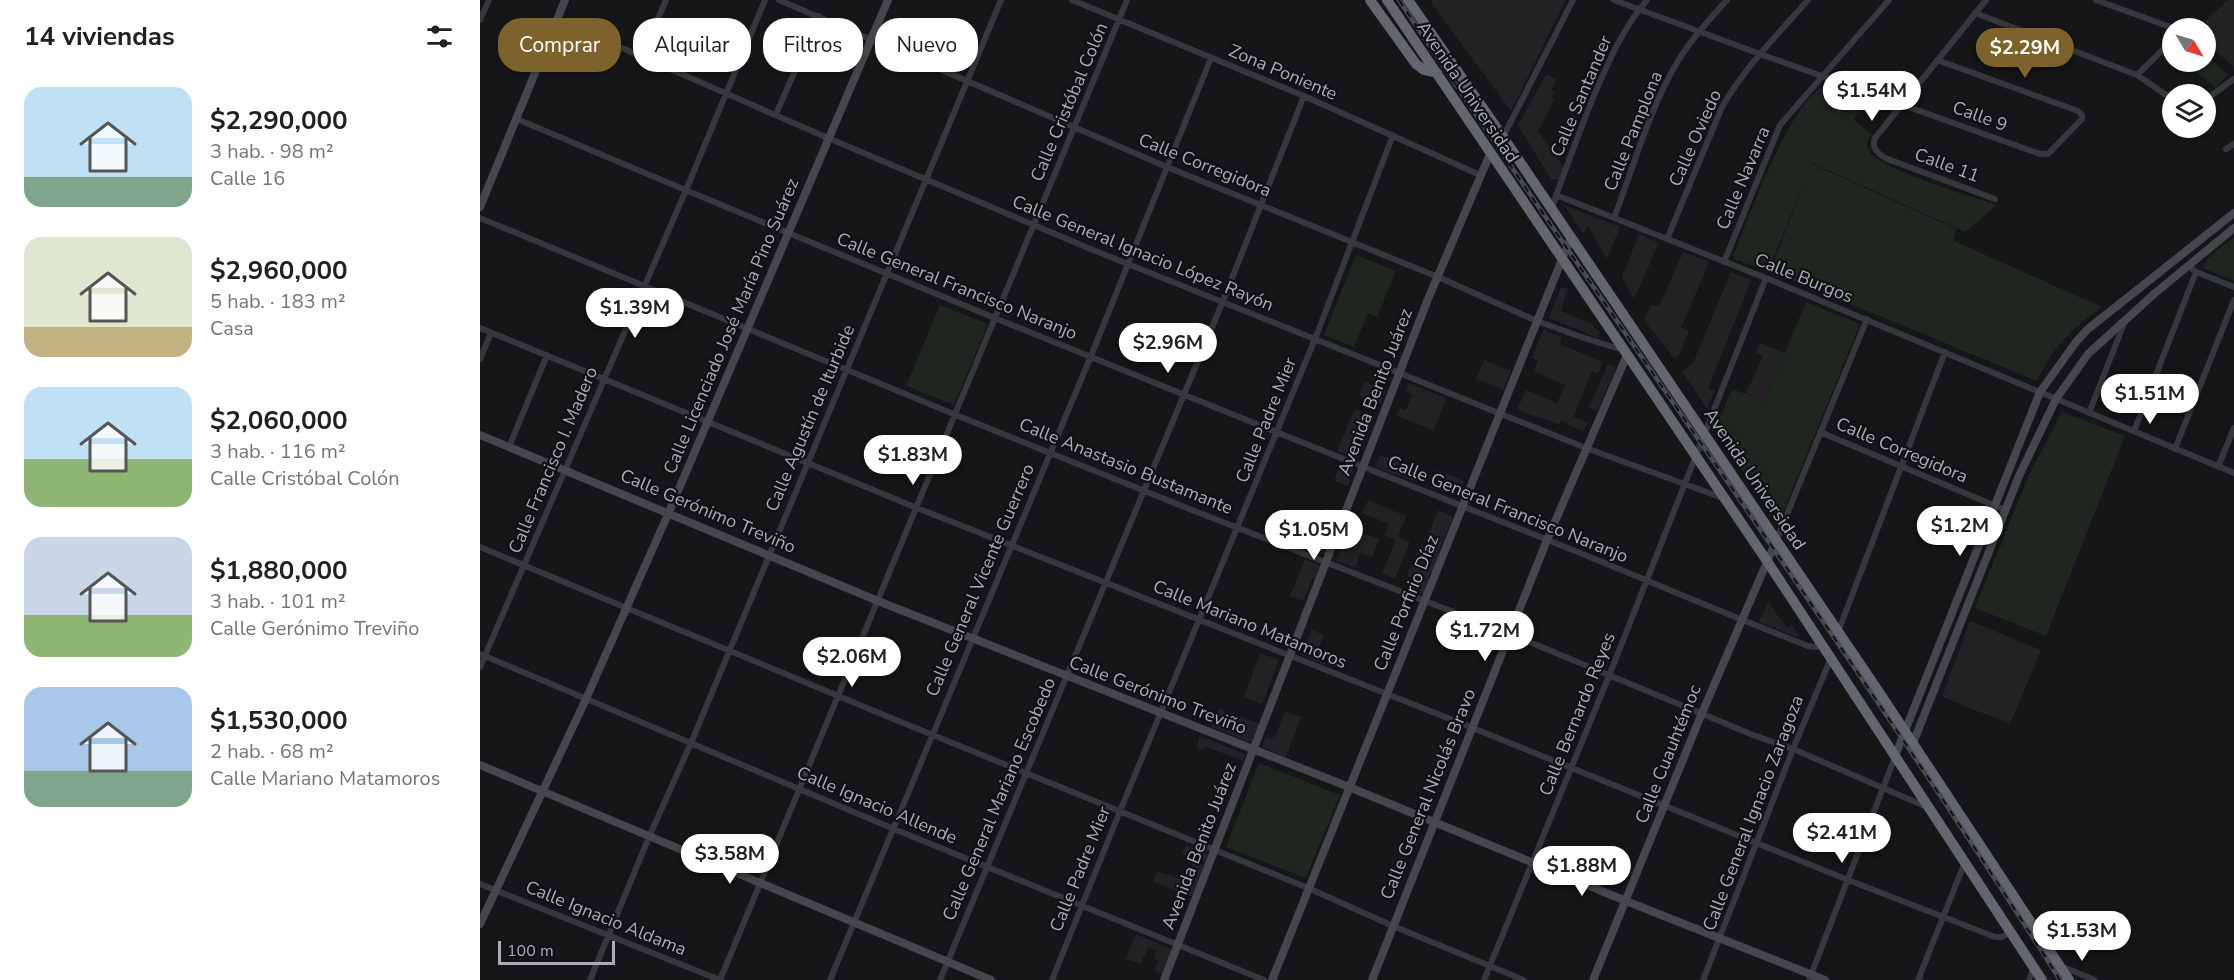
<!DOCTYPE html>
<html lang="es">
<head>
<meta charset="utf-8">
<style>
  :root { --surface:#fff; --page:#f6f6f6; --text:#202124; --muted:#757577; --accent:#7e622b }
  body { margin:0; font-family:"Nunito Sans",sans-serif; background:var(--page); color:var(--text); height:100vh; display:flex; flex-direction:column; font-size:22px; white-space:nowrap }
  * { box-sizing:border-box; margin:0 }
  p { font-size:20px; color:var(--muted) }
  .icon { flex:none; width:33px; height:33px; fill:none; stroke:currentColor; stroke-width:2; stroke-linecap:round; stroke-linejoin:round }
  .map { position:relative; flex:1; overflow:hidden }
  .side { display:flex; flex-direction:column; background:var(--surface); width:480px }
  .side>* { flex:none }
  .top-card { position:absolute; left:18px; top:18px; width:570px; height:54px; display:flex; gap:12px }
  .needle { width:39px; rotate:128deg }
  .fabs { position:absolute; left:1682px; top:18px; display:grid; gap:12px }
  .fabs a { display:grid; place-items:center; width:54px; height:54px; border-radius:50%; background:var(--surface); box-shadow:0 2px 4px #0004; font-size:30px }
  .scale { position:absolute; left:18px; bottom:15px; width:117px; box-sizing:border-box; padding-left:6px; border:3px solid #a8adb8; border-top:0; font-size:16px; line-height:21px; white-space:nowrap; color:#a8adb8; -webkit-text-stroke:4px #111113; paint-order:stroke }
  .price { position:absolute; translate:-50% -51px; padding:0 14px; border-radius:21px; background:#fff; color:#222; font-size:20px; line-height:39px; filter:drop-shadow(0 2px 3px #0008) }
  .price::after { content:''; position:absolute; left:50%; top:36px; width:18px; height:14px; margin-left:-9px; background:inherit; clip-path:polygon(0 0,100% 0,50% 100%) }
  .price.on { background:var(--accent); color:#fff }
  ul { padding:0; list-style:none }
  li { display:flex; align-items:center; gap:18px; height:150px; padding:0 24px }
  li span { display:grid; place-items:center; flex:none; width:168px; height:120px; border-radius:18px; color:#555 }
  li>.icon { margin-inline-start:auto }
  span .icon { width:72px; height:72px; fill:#fffc; stroke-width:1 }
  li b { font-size:26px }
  h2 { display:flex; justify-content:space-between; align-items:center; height:72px; padding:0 24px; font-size:26px }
  .tag { padding:0 21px; border-radius:24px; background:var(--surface); box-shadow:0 2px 4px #0004; font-size:21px; line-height:54px }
  .tag.on { background:var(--accent); color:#fff }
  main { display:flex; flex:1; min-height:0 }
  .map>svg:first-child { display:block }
</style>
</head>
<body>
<main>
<section class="side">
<h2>14 viviendas<svg class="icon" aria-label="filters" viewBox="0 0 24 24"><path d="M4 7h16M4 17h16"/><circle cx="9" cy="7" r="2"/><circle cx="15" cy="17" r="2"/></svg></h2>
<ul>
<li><span style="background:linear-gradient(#bfe0f5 75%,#7fa58c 0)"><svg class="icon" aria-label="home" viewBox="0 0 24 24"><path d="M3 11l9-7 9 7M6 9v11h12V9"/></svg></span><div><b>$2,290,000</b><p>3 hab. · 98 m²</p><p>Calle 16</p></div></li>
<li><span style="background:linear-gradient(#dfe7d0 75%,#c2b280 0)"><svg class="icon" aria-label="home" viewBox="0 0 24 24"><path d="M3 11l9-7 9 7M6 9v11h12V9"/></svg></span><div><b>$2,960,000</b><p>5 hab. · 183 m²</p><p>Casa</p></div></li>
<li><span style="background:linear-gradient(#bfe0f5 60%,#8fb573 0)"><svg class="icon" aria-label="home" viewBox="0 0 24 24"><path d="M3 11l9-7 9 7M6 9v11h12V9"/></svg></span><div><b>$2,060,000</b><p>3 hab. · 116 m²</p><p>Calle Cristóbal Colón</p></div></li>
<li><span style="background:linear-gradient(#c9d6e8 65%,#8fb573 0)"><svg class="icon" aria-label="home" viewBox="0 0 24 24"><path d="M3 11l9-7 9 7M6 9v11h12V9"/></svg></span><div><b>$1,880,000</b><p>3 hab. · 101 m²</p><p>Calle Gerónimo Treviño</p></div></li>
<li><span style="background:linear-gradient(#a9c7e8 70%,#7fa58c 0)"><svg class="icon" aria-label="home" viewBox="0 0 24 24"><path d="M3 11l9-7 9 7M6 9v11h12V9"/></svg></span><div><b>$1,530,000</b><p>2 hab. · 68 m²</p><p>Calle Mariano Matamoros</p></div></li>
</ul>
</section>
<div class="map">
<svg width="1754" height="980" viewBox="0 0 1754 980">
  <rect width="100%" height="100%" fill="#161618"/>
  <path fill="#222225" d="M950,0H1086L1031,111L982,45Z
    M1748,0H1754V67L1725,42V28H1717Z
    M1066,75L1077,79L1071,90L1075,92L1072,97L1075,98L1058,131L1084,168L1080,179H1071L1038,125Z
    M1084,205L1140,227L1127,259L1108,226L1103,234Z
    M1159,234L1179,243L1154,299L1142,277Z
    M1203,252L1229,262L1201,328L1209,331L1199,355L1194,358L1164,320L1171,305L1179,307Z
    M1251,272L1271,280L1228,388L1235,391L1227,408L1202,372L1213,363Z
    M1081,287L1088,289L1081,311L1110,323L1120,332L1118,338L1069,318Z
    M1063,330L1082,337L1080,344L1123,362L1118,373L1112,371L1093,417L1108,422L1103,432L1081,421L1079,424L1037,410L1046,390L1077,403L1085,385L1054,372L1058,361L1052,357Z
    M1280,343L1305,353L1285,401L1266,393L1283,356L1275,353Z
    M1004,360L1031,371L1023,390L996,379Z
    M1128,364L1136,367L1117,411L1109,407Z
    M885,382L906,390L900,404L879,395Z
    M929,383L966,398L954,430L917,416L920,408L926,410L932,394L926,391Z
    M875,409L895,417L879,457L875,459L857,451Z
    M900,455L938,469L933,481L895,467Z
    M860,464L874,469L868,486L854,481Z
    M956,470L984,481L979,493L959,486L957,490L950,488Z
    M888,500L926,516L918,537L930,542L915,578L902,574L916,540L905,535L909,524L882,513Z
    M845,508L858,512L846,540L853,543L847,556L829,548Z
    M958,510L973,517L958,553L960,555L953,571H951L948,578L952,580L945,596L928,588L933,578L927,576L939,546L944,547Z
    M876,530L899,539L892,557L881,553L875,567L856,561L862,546L869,548Z
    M825,559L842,566L837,579L833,577L823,601L810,596Z
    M1288,602L1308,629L1311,623L1320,638L1279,622Z
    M1490,621L1561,650L1530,724L1462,697Z
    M832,630L844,635L839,647L850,652L845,665L820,655Z
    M780,653L799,660L782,704L764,697Z
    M739,709L780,724L772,743L731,727Z
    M805,711L821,717L806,757L782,747L786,737L794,740Z
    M720,736L766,754L763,761L725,746L723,751L716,747Z
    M706,845L730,855L726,863L702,854Z
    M714,860L724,864L713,897L673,882L677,871L705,881Z
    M656,934L693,950L684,974L674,970L679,961L674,958L676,951L669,947L660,964L646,959Z"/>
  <path fill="#1e261f" d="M1725,55L1748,74L1736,88L1709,66L1713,62H1725Z
    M1347,84L1391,101L1373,119L1391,134C1388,140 1385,144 1389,151C1397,168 1495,198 1517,205L1485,232L1332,163V164L1476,229L1474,241L1622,307C1590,331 1575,344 1557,381L1290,271L1326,178L1288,271L1256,260L1253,256C1270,215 1309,102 1347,84Z
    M1754,237V281L1723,268L1726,260Z
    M876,255L916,271L897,317L888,313L874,347L844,335Z
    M1326,302L1380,324L1298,525L1235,429L1252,389L1285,401Z
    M460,305L508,324L474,405L426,386Z
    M1582,412L1645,436L1566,636L1495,608L1549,475Z
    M779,763L860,795L826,878L746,847Z"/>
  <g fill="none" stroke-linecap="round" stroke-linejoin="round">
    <path stroke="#37383d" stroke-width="6" d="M299,0L687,167L958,277L1057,321L1104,338L1143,350
      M592,0L824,96L1000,175
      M1134,0L1280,54L1560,154H1568L1602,119V115L1598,111L1457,60
      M1506,0L1395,138C1391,147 1397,153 1405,158L1515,199
      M1616,0L1693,28
      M1495,13L1657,75L1692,99
      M0,20L9,0
      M78,20L348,138L613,250L1106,448L1243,498
      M162,56L186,0
      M1657,75L1692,41
      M1725,100L1754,79
      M296,114L339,16
      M37,119C379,264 723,404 1068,540C1155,575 1241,612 1328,646L1336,647L1342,644
      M1023,137L1093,0
      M1746,149L1754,144
      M1076,195L1286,278L1754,473
      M1072,208C1084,172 1098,136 1112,100C1127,65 1142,29 1167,0
      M0,218L476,415L717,512L1030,634L1273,735L1313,749L1447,807
      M1134,218C1154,166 1169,109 1198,61C1212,38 1230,19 1247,0
      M1187,239L1242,107C1265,67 1298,34 1328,0
      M1244,262L1300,125L1409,0
      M1709,267L1716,272L1754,287
      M0,328L437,508L993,728L1368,880L1515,937H1522L1531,932
      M0,359L11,333
      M1609,413L1645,321
      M1654,431L1716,272
      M1340,432L1525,510
      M29,447L67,355
      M1695,449L1754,300
      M1738,467L1754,428
      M1296,541L1387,319
      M0,547L416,720L828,888L913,926L1044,980
      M1358,632L1465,352
      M0,654L414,829L784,980
      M0,667L206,190L285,0
      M0,884L240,980
      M1583,967L1615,980
      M110,980L169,837L211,743L521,0
      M240,980L647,0
      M350,980L611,356L731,58
      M460,980L743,301L824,96
      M572,980L640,811L835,339L913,135
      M1004,980L1129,676L1286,278
      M1223,980L1313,749L1351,658
      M1329,980L1415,757
      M1438,980L1485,862
      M1549,980L1554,968"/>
    <path stroke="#45474d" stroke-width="8" d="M0,207L85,0
      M0,435L398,601L869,787L1146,901L1345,980
      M1433,743L1539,476L1576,399L1608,354L1674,294L1754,228
      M1415,756L1560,392L1596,342L1608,329L1754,213
      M0,765L511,980
      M0,924L106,699L189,512L408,0
      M684,980L948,299L1010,154
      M792,980L1091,237
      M892,980L1067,540L1147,355
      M1113,980L1222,713L1296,541"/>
    <path stroke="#63666e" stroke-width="10" d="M890,0L936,64L944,70L957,73
      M907,0L1287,561L1562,980
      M928,0L1023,137L1395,686L1589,980"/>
    <g stroke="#4a4c52" stroke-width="4.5">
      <path id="rail" d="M919,0C1137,328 1369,648 1580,980"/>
    </g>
    <use href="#rail" stroke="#111113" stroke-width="2" stroke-dasharray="7" stroke-linecap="butt"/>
  </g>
  <g text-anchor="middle" stroke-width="4.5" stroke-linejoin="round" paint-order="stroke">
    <g font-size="18" fill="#a8adb8" stroke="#111113">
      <text transform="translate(803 72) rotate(23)" y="6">Zona Poniente</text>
      <text transform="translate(988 92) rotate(56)" y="6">Avenida Universidad</text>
      <text transform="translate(1101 96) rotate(-67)" y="6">Calle Santander</text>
      <text transform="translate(589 102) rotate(-67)" y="6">Calle Cristóbal Colón</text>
      <text transform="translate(1500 116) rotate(20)" y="6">Calle 9</text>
      <text transform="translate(1153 131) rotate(-68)" y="6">Calle Pamplona</text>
      <text transform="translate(1215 138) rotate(-66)" y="6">Calle Oviedo</text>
      <text transform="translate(725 165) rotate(22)" y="6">Calle Corregidora</text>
      <text transform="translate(1467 165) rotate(20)" y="6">Calle 11</text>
      <text transform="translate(1263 178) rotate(-67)" y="6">Calle Navarra</text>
      <text transform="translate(663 253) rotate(22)" y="6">Calle General Ignacio López Rayón</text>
      <text transform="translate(1324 278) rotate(22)" y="6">Calle Burgos</text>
      <text transform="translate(477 286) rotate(22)" y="6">Calle General Francisco Naranjo</text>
      <text transform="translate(251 326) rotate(-67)" y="6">Calle Licenciado José María Pino Suárez</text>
      <text transform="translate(895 392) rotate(-69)" y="6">Avenida Benito Juárez</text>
      <text transform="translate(330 418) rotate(-67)" y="6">Calle Agustín de Iturbide</text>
      <text transform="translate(786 420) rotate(-68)" y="6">Calle Padre Mier</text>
      <text transform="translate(1422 450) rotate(23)" y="6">Calle Corregidora</text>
      <text transform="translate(73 460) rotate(-67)" y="6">Calle Francisco I. Madero</text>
      <text transform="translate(646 466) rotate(22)" y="6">Calle Anastasio Bustamante</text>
      <text transform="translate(1275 479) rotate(56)" y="6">Avenida Universidad</text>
      <text transform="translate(1028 509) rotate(22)" y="6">Calle General Francisco Naranjo</text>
      <text transform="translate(228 511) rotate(23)" y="6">Calle Gerónimo Treviño</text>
      <text transform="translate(500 580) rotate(-67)" y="6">Calle General Vicente Guerrero</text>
      <text transform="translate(926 603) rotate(-68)" y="6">Calle Porfirio Díaz</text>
      <text transform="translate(770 624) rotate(22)" y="6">Calle Mariano Matamoros</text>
      <text transform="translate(678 695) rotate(21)" y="6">Calle Gerónimo Treviño</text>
      <text transform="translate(1097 714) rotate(-68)" y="6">Calle Bernardo Reyes</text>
      <text transform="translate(1188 754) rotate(-68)" y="6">Calle Cuauhtémoc</text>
      <text transform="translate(948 794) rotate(-68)" y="6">Calle General Nicolás Bravo</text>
      <text transform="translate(519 799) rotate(-67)" y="6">Calle General Mariano Escobedo</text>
      <text transform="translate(397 805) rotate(23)" y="6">Calle Ignacio Allende</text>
      <text transform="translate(1273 813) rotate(-69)" y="6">Calle General Ignacio Zaragoza</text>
      <text transform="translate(719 846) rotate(-69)" y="6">Avenida Benito Juárez</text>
      <text transform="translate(600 869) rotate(-68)" y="6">Calle Padre Mier</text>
      <text transform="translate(126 918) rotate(22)" y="6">Calle Ignacio Aldama</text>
    </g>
  </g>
</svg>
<div class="fabs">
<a><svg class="needle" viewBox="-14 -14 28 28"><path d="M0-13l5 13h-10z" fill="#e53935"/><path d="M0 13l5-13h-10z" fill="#757577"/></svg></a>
<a><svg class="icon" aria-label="layers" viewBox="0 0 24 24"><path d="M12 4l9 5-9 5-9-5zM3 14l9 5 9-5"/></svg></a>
</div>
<div class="scale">100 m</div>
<b class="price on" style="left:1545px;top:79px">$2.29M</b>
<b class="price" style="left:1392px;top:122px">$1.54M</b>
<b class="price" style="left:155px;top:339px">$1.39M</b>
<b class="price" style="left:688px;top:374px">$2.96M</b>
<b class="price" style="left:1670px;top:425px">$1.51M</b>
<b class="price" style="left:433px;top:486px">$1.83M</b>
<b class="price" style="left:1480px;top:557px">$1.2M</b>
<b class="price" style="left:834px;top:561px">$1.05M</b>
<b class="price" style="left:1005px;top:662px">$1.72M</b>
<b class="price" style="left:372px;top:688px">$2.06M</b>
<b class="price" style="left:1362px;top:864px">$2.41M</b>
<b class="price" style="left:250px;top:885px">$3.58M</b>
<b class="price" style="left:1102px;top:897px">$1.88M</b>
<b class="price" style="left:1602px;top:962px">$1.53M</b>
<div class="top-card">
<a class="tag on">Comprar</a>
<a class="tag">Alquilar</a>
<a class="tag">Filtros</a>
<a class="tag">Nuevo</a>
</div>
</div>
</main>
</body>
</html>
